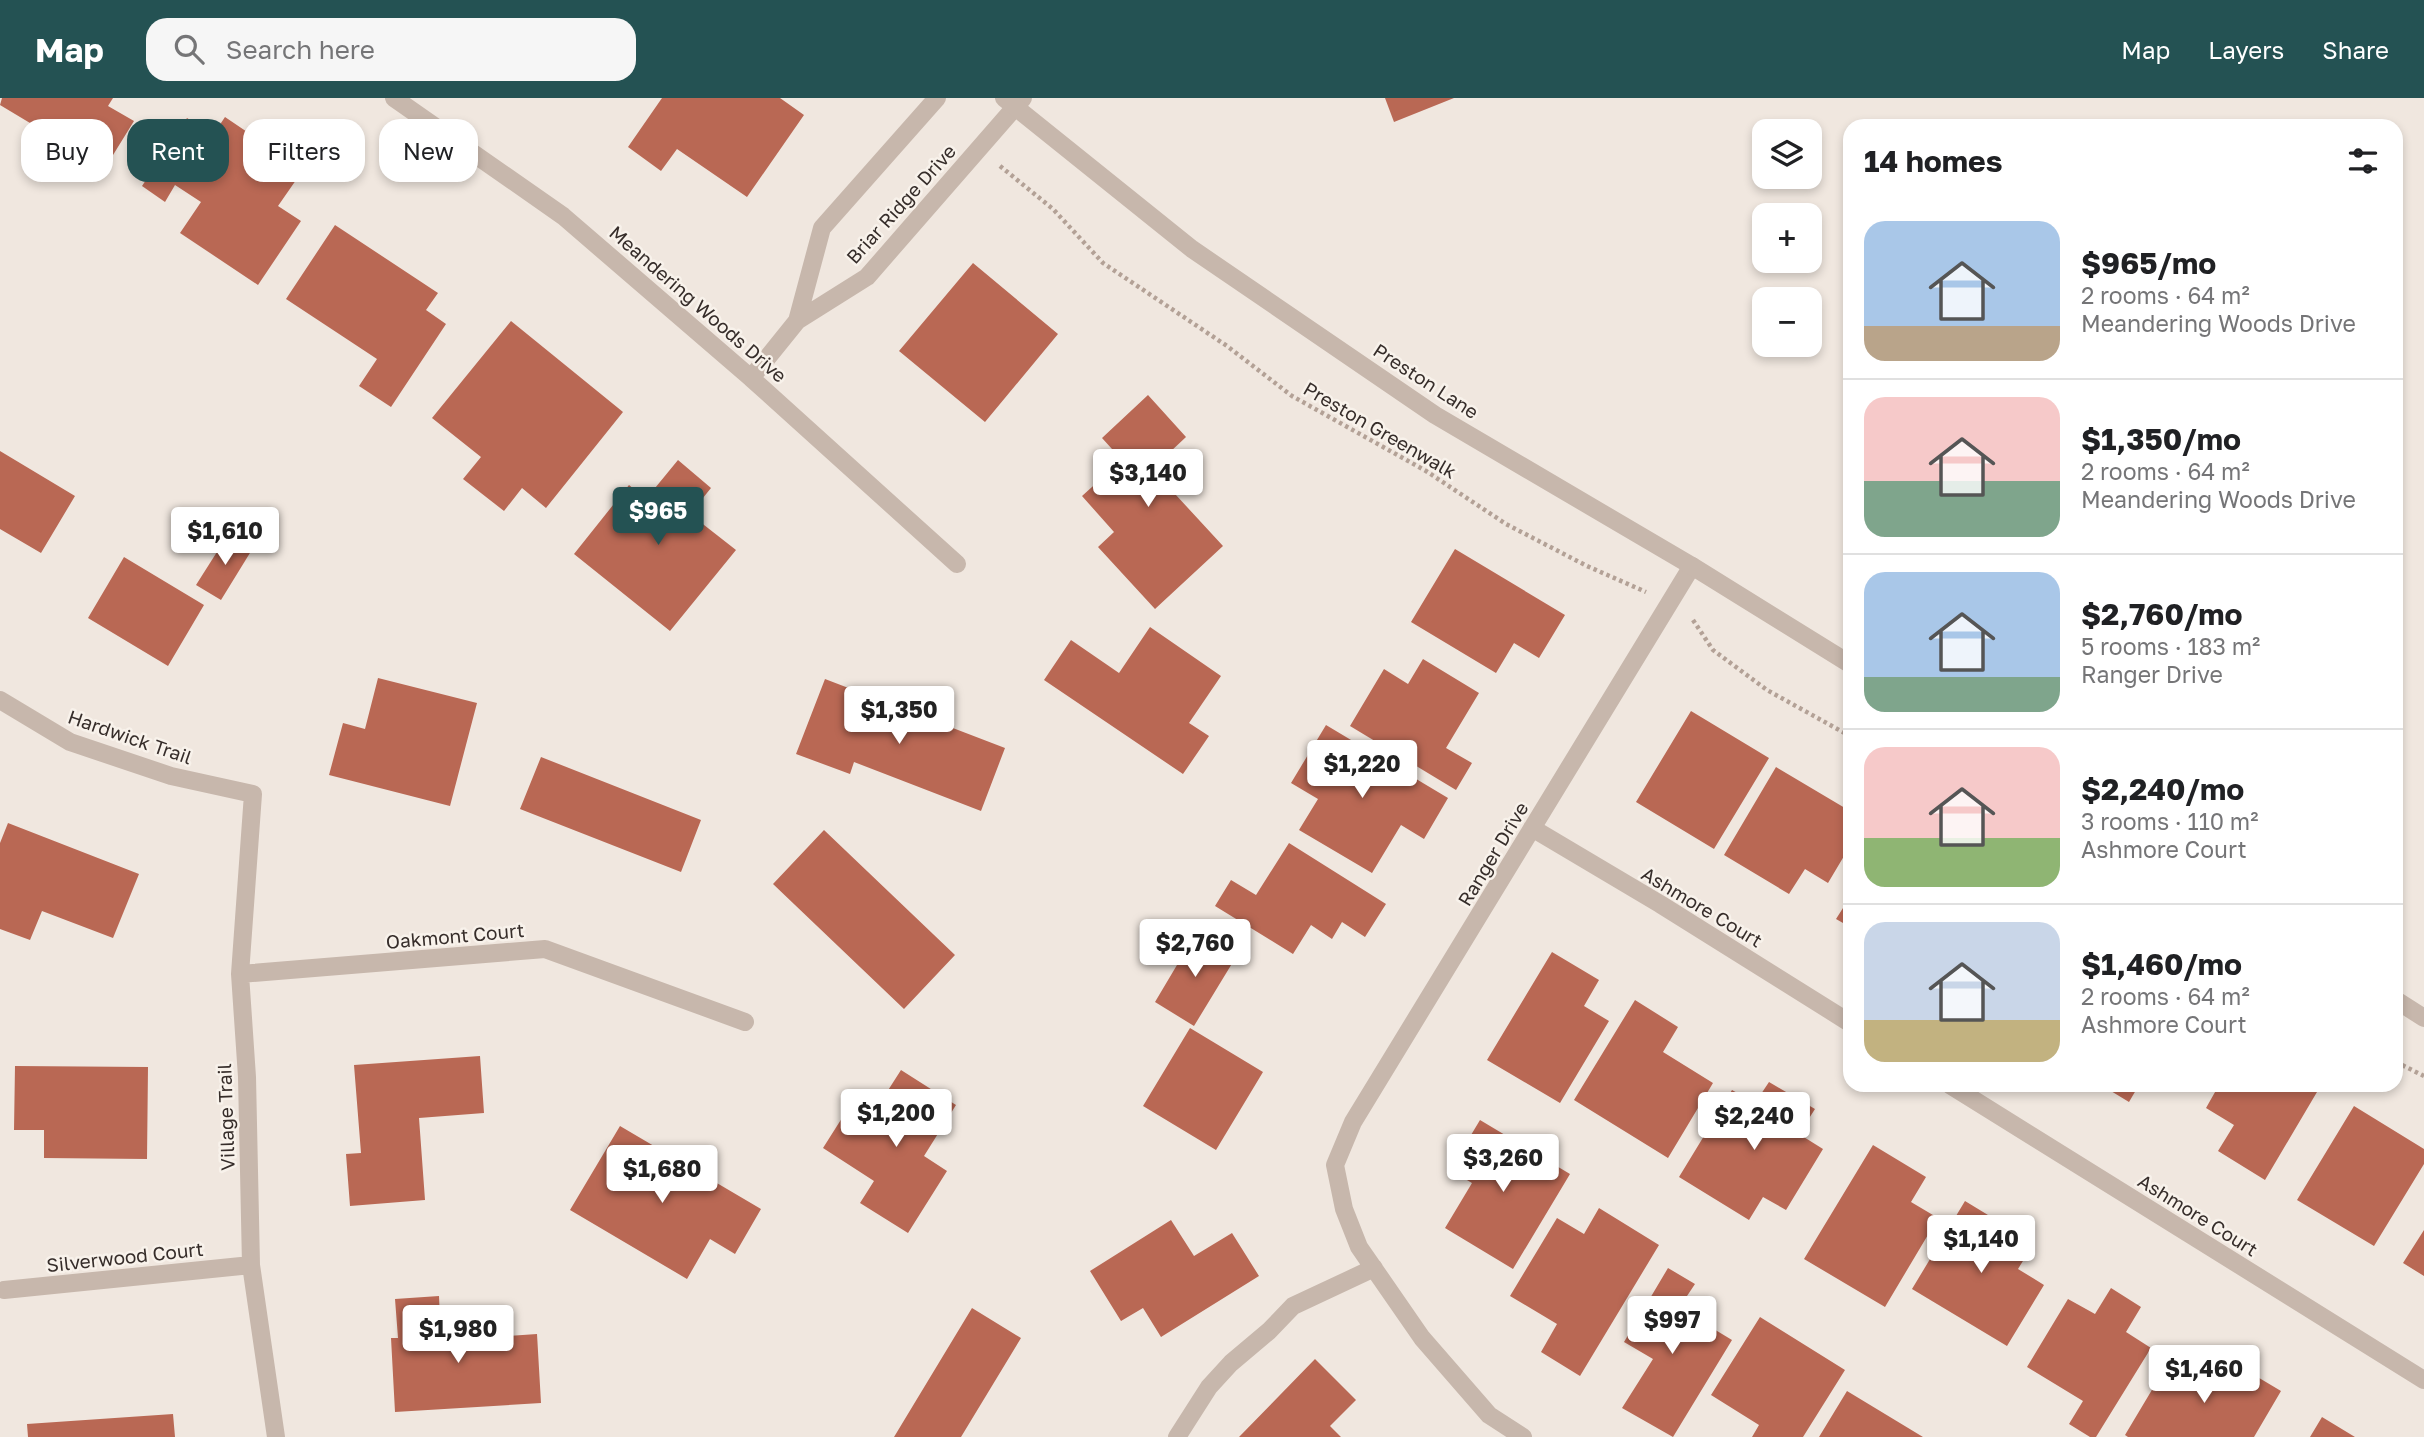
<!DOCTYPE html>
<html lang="en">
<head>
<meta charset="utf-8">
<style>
  :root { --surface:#fff; --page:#f6f6f6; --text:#202124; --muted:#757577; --line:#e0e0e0; --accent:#245253 }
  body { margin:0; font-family:"Golos Text",sans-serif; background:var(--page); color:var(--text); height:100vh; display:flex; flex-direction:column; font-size:26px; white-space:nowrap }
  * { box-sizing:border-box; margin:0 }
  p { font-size:23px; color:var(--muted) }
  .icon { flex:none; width:38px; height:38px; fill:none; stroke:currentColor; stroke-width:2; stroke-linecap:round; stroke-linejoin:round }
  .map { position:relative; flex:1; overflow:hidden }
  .panel { position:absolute; left:1843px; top:21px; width:560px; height:973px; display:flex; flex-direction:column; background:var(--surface); border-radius:21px; box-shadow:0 4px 10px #0003 }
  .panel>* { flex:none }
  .hud { position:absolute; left:21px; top:21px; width:665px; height:63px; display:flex; gap:14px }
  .fabs { position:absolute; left:1752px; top:21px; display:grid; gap:14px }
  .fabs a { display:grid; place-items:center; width:70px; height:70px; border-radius:14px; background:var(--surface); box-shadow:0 4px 10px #0003; font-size:35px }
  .price { position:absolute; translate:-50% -60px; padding:0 16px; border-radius:7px; background:#fff; color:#222; font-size:23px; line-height:46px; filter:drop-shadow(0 2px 4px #0008) }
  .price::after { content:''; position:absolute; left:50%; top:42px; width:21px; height:16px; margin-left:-10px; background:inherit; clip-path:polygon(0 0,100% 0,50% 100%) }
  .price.on { background:var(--accent); color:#fff }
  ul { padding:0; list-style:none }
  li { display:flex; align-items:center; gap:21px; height:175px; padding:0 21px }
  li+li { border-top:2px solid var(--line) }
  li span { display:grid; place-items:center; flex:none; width:196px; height:140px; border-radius:21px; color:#555 }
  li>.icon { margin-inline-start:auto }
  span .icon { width:84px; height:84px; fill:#fffc; stroke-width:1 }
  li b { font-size:30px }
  h2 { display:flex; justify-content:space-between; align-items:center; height:84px; padding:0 21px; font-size:30px }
  .tag { padding:0 24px; border-radius:21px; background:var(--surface); box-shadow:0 4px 10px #0003; font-size:24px; line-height:63px }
  .tag.on { background:var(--accent); color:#fff }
  header { display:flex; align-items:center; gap:42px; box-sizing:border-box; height:98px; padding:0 35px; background:var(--accent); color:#fff }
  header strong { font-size:33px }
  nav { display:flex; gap:38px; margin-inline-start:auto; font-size:24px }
  .search { width:490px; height:63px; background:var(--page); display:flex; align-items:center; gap:18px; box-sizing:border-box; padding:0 24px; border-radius:21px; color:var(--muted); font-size:26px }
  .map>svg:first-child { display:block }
</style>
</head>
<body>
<header>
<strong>Map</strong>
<div class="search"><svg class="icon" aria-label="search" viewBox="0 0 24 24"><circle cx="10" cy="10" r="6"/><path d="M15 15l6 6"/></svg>Search here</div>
<nav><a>Map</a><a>Layers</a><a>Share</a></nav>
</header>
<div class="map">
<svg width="2424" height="1339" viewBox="0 0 2424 1339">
  <rect width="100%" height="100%" fill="#f0e7df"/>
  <path fill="#b96854" d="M2,0H113L108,8L134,23L105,70L0,7Z
    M662,0H780L804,17L747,99L677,51L661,73L628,49Z
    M1385,0H1454L1394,24Z
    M225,19L303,72L278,108L301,123L258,187L180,135L201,104L175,87L165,104L142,88L187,20L213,37Z
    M335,127L438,195L426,212L446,226L391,309L359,288L377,261L286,201Z
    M973,165L1058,236L985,324L899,253Z
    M511,223L623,314L546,410L522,390L504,413L463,381L481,359L432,320Z
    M1148,297L1186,339L1152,371L1223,448L1155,511L1098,449L1114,434L1082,398L1122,362L1102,340Z
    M0,353L75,398L41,455L0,431Z
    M678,362L711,390L690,416L736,452L670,533L574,456L629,387L646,401Z
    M229,435L253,450L221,502L196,487Z
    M1455,451L1565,517L1539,560L1514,545L1496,575L1411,524Z
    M124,459L204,507L168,568L88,520Z
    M1150,529L1221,578L1189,625L1209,638L1183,676L1044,582L1071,542L1119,575Z
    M1423,561L1479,595L1446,650L1472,665L1456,692L1350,628L1384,571L1408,586Z
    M378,580L477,605L450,708L329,677L343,625L365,631Z
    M825,581L1005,650L981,713L854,664L850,676L796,656Z
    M1691,613L1769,660L1714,751L1636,704Z
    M1326,627L1448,700L1424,741L1401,727L1372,775L1299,732L1318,701L1291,685Z
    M541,659L701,722L681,774L520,711Z
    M1776,669L1850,713V748L1828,785L1805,771L1789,796L1724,757Z
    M8,725L139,776L113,840L42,813L30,842L0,831V745Z
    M824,732L955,857L904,911L773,786Z
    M1289,745L1386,806L1365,839L1342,824L1332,841L1311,827L1293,856L1215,808L1231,782L1256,797Z
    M1850,799V829L1836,821Z
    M1196,835L1236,859L1194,928L1155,904Z
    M1552,854L1599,882L1584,908L1609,923L1560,1005L1487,962Z
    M1635,902L1678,929L1663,954L1713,985L1668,1060L1574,1002Z
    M1190,930L1263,974L1216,1052L1143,1008Z
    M480,958L484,1015L419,1020L425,1102L350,1108L346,1056L361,1055L354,967Z
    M15,968L148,969L147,1061L44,1060V1032H14Z
    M901,972L956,1007L924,1058L947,1073L908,1135L860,1105L874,1083L823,1050L849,1009L869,1022Z
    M1769,984L1815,1011L1799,1036L1823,1051L1786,1112L1763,1099L1749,1122L1679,1079L1732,992L1755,1005Z
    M2101,987H2139L2129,1004Z
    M2219,987H2305L2317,994L2265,1082L2218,1053L2234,1027L2206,1010Z
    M2354,1008L2424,1051V1066L2374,1148L2297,1102Z
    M1480,1022L1570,1076L1513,1171L1445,1130L1472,1085L1450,1072Z
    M620,1028L761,1111L735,1156L710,1141L687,1181L570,1112Z
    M1873,1047L1926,1079L1911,1104L1938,1120L1885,1209L1804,1161Z
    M1965,1103L2034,1145L2018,1171L2044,1187L2007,1248L1912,1191Z
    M1599,1110L1659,1147L1580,1278L1541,1254L1557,1226L1510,1198L1557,1120L1584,1136Z
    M1171,1122L1194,1158L1232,1135L1259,1178L1161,1239L1143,1210L1121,1223L1090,1173Z
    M2424,1132V1178L2403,1165Z
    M1668,1170L1695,1186L1679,1210L1732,1242L1673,1339L1622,1310L1653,1261L1624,1244Z
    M2111,1190L2141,1209L2126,1234L2151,1250L2096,1339H2090L2069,1326L2083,1303L2027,1269L2068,1201L2095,1216Z
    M439,1198L441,1243L537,1236L541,1305L395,1314L391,1240H398L395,1201Z
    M972,1210L1021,1240L961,1339H894Z
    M1760,1219L1845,1272L1803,1339H1752L1759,1327L1711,1297Z
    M2171,1260L2219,1289L2234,1265L2281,1293L2254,1339H2128L2125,1337Z
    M1315,1261L1356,1302L1330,1328L1341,1339H1239Z
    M1847,1293L1923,1339H1819Z
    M173,1316L175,1339H28L27,1326Z
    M2322,1319L2355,1339H2310Z"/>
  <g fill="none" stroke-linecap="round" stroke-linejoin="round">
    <path stroke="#b3a196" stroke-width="4.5" stroke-dasharray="3.5 3.5" stroke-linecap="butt" d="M1000,68L1053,111L1103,165L1227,248L1292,298L1426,373L1506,426L1587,468L1646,494
      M1693,522L1713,552L1767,592L1850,638
      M2396,964L2424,978"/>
    <path stroke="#c7b7ac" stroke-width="18" d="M394,0L563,118L751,280L957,466
      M797,223L822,130L937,0
      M751,280L797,223L867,179L1023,0
      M0,602L70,644L171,678L253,696L240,876L247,979L251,1167L276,1339
      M1532,730L1660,806L1850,925
      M240,876L545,851L745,924
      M1950,987L2424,1282
      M4,1192L251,1167
      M1177,1339L1209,1289L1231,1265L1269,1233L1293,1208L1374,1170
      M1523,1339L1489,1317L1422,1240L1359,1149L1344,1111L1335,1067L1353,1024L1692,468"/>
    <path stroke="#c7b7ac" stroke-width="18" d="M1004,0L1192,151L1435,317L1692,468L1850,566
      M2396,902L2424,920"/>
  </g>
  <g text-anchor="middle" stroke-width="5" stroke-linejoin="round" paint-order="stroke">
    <g font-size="19" fill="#362d2a" stroke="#f8f2eb">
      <text transform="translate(901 106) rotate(-48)" y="7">Briar Ridge Drive</text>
      <text transform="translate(698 206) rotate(41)" y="7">Meandering Woods Drive</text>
      <text transform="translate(1426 283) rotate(33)" y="7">Preston Lane</text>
      <text transform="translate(1380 332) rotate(30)" y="7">Preston Greenwalk</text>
      <text transform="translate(130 639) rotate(19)" y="7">Hardwick Trail</text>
      <text transform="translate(1493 756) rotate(-59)" y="7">Ranger Drive</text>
      <text transform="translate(1702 809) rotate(31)" y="7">Ashmore Court</text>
      <text transform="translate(455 838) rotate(-5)" y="7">Oakmont Court</text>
      <text transform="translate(226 1019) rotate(-92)" y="7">Village Trail</text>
      <text transform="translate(2198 1117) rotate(32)" y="7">Ashmore Court</text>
      <text transform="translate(125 1159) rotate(-6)" y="7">Silverwood Court</text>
    </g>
  </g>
</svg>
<div class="fabs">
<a><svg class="icon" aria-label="layers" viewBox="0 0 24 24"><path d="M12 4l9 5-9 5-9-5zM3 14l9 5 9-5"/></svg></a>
<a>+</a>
<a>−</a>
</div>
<b class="price" style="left:1148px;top:411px">$3,140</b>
<b class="price on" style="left:658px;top:449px">$965</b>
<b class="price" style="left:225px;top:469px">$1,610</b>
<b class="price" style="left:899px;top:648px">$1,350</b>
<b class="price" style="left:1362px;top:702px">$1,220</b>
<b class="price" style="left:1195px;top:881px">$2,760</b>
<b class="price" style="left:896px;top:1051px">$1,200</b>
<b class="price" style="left:1754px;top:1054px">$2,240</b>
<b class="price" style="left:1503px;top:1096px">$3,260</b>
<b class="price" style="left:662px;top:1107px">$1,680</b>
<b class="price" style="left:1981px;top:1177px">$1,140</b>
<b class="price" style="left:1672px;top:1258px">$997</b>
<b class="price" style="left:458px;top:1267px">$1,980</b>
<b class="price" style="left:2204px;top:1307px">$1,460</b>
<div class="hud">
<a class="tag">Buy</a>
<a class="tag on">Rent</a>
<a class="tag">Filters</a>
<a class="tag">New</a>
</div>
<section class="panel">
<h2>14 homes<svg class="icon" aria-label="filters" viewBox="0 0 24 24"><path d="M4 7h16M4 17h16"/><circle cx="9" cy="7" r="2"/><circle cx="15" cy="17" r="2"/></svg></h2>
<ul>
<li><span style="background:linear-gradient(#a9c7e8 75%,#b9a48a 0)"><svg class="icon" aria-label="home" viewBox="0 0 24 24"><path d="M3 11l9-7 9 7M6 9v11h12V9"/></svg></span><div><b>$965/mo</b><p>2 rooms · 64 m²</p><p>Meandering Woods Drive</p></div></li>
<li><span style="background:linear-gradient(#f6c9c9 60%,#7fa58c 0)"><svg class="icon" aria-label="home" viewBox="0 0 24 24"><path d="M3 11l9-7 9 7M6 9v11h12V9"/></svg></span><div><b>$1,350/mo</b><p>2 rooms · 64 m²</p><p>Meandering Woods Drive</p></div></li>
<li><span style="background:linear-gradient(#a9c7e8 75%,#7fa58c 0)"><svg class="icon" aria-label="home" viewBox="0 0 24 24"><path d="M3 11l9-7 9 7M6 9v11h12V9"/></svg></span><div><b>$2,760/mo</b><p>5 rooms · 183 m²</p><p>Ranger Drive</p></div></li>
<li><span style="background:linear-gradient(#f6c9c9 65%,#8fb573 0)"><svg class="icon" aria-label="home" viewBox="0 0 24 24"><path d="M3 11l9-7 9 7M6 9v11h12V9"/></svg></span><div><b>$2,240/mo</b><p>3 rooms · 110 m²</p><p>Ashmore Court</p></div></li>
<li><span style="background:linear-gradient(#c9d6e8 70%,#c2b280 0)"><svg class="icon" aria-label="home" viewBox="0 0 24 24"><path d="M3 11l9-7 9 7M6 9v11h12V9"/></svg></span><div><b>$1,460/mo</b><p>2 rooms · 64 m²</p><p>Ashmore Court</p></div></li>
</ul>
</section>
</div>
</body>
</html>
